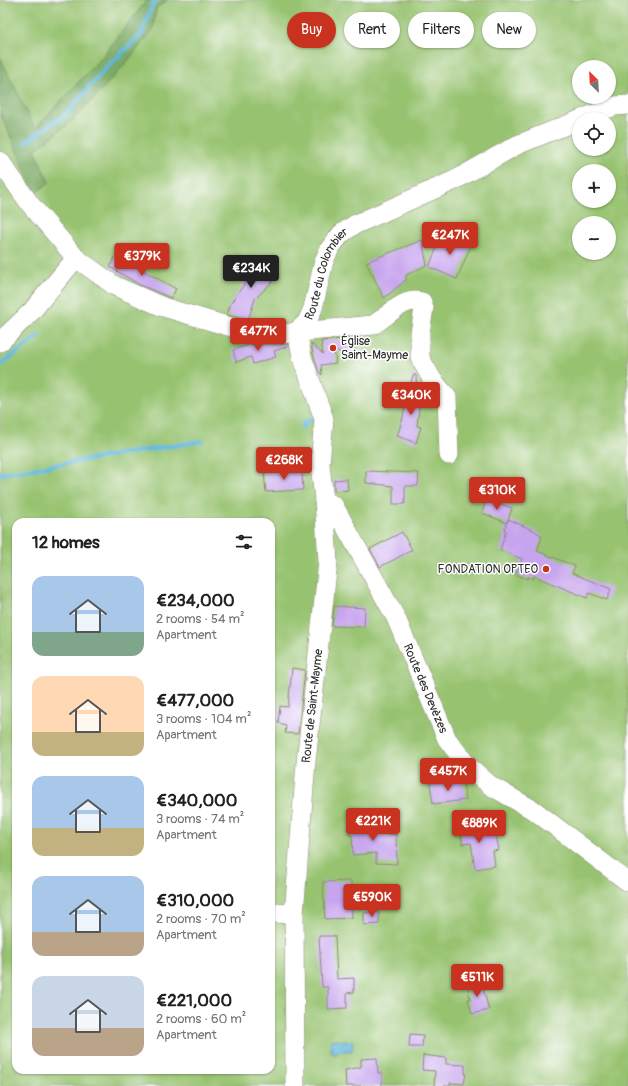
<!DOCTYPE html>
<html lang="en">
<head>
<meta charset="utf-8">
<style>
  :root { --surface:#fff; --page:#f6f6f6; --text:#202124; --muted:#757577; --accent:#c8321e }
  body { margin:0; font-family:Pangolin,sans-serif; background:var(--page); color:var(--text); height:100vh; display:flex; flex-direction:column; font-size:15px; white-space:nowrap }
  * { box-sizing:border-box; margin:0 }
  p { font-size:13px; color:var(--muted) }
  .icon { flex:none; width:22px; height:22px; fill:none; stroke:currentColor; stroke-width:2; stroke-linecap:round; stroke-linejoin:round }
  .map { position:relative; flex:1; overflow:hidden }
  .details { position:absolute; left:12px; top:518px; width:263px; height:556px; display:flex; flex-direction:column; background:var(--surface); border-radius:12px; box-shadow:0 1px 3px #0004 }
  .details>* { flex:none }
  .banner { position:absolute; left:287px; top:12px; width:281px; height:36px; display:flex; gap:8px }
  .needle { width:26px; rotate:336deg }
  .tools { position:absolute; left:572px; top:60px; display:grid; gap:8px }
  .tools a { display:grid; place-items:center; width:44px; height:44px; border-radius:50%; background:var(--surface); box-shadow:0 1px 3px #0004; font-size:20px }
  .price { position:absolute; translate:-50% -34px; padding:0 9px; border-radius:4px; background:var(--accent); color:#fff; font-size:13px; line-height:26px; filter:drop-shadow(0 1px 2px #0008) }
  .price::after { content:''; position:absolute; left:50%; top:24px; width:12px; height:9px; margin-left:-6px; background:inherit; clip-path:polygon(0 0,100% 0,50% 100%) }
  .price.active { background:#222; color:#fff }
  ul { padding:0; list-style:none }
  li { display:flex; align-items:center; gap:12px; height:100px; padding:0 20px }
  li span { display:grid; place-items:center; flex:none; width:112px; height:80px; border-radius:12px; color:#555 }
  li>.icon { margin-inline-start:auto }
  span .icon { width:48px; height:48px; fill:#fffc; stroke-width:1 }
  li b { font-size:17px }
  h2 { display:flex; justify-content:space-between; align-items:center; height:48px; padding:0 20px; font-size:17px }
  .chip { padding:0 14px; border-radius:18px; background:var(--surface); box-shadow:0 1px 3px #0004; font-size:14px; line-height:36px }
  .chip.active { background:var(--accent); color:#fff }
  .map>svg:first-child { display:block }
</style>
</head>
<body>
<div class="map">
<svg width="628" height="1086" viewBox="0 0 628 1086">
  <rect width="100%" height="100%" fill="#fff"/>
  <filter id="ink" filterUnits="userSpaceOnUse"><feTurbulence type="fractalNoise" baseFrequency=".025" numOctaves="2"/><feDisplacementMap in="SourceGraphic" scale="8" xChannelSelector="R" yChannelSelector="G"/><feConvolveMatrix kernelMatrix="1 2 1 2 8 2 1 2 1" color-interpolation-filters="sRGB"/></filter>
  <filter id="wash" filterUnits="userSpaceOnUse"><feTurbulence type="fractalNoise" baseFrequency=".012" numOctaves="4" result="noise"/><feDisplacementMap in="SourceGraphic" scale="16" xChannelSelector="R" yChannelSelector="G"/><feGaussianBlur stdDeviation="0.9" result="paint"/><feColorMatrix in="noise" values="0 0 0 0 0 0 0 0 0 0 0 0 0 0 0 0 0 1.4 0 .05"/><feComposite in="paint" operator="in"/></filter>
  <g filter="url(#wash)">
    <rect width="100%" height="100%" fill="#ede3c4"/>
    <path fill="#97c370" stroke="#61774e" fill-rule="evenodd" d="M0,0H628V1086H0ZM579,67H609V97H579ZM579,119H609V149H579ZM579,171H609V201H579ZM579,223H609V253H579ZM16,522H271V1070H16Z"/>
    <path fill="#79a962" stroke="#526a46" d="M147,0H168L156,8L153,30L120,70L74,119L35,150L49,183L35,193L0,112V57L35,129L103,56Z"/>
    <path fill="#5db6db" stroke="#447083" d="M331,1040L353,1041L352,1051H339L337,1054H334L331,1051Z"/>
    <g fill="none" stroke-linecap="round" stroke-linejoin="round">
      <path stroke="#5db6db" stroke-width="4.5" d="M24,143L66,114L105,69L141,35L153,3L158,0
        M0,365L39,336
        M303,428L304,426L303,423L316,418
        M0,474L202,441"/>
    </g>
    <g id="blocks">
      <path fill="#c7a4ee" d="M443,232L471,245L457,279L429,267Z
        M422,240L427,265L406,275V280L384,298L366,262Z
        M116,255L176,289L171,298L140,285L110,267Z
        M260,258L278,276L255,299L248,320L227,315L231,303L245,283L240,278Z
        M354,338H360L353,346L356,350L349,357L334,349L336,363L321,365L322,375L319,372L313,354L311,343L323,354L321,341Z
        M252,344H288L289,346L274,351L276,357L253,364L251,357L236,362L233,350Z
        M413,375H416L417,400H420L417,426L421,427L416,443L397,436L402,421Z
        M302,471L303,490L266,492L264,473Z
        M366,471L419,473L418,486H405V504H393V486L366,483Z
        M347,479L348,490L334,491V480Z
        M486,499L512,508L507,523L482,513Z
        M508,519L535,531L542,536L537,551L575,566L572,573L611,589L607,600L589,593L587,598L534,576L533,579L528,577L527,579L516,574L522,559L500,550L506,531L504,530Z
        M402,532L412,550L380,567L370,549Z
        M334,606L365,608L364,627L332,626Z
        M292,668L305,670L298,734L285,733L286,725L278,723L280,706L288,707Z
        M462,779L466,800L433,804L430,783Z
        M376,819L378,834H396L397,864L376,863V853L353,855L352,835H349L348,825Z
        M474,819L475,827L485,825L487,836L496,835L499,850L493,851L495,866L475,869L471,843L462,844L460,821Z
        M351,881L352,918L325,919L323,882Z
        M379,912V924L364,925V913Z
        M319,936H335L337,979L354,978V992L347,993V1008L328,1009V987H322Z
        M481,981L489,1010L472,1014L468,999H470L467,984Z
        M410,1034L423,1035L422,1047H409Z
        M423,1055L446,1058V1064L465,1065V1073H466L464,1084L450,1083V1086H434L435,1071L422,1070Z
        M377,1058L378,1073H382V1086H346L345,1070L361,1067V1059Z"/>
    </g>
  </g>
  <g filter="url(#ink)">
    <use href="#blocks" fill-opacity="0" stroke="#8c8778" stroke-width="1"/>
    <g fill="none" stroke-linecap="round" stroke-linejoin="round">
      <g stroke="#8c8778" stroke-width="20">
        <g id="minor">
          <path d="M581,119L615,106L628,105"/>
          <path d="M0,161L30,204L76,258L115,286L163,307L224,325L257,334H279L373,325C387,317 404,296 422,302L424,308L420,333V358L432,379L447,397L449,455"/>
          <path id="s1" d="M297,331L307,322L313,308L324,261L330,248L341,234L354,225L455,180L517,145L579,120"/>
          <path d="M0,342L32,311L76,258"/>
          <path id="s2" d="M324,500L334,506L396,618L447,739L466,764L491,786L535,811L628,882"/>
          <path d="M271,913L294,914"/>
          <path id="s3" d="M295,1086L294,914L306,762L328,562L324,500L320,464L324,419L302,357L297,331"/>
        </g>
      </g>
      <use href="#minor" stroke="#fff" stroke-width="19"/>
    </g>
  </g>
  <g fill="#c8321e" stroke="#fff" stroke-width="1.5">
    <circle cx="333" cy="348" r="4"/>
    <circle cx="546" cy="569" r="4"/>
  </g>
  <g text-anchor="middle" stroke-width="3" stroke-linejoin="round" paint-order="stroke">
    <g font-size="12" fill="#2b2b2b" stroke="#fff">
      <text dy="4" stroke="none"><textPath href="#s1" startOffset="66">Route du Colombier</textPath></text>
      <text dy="4" stroke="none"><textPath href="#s2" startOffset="216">Route des Devèzes</textPath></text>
      <text dy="4" stroke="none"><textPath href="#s3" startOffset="381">Route de Saint-Mayme</textPath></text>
    </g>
    <g font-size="12" fill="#2b2b2b" stroke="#fff" text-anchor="start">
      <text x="341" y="345">Église<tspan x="341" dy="14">Saint-Mayme</tspan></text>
      <text x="538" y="573" text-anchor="end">FONDATION OPTEO</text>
    </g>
  </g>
</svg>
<div class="tools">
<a><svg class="needle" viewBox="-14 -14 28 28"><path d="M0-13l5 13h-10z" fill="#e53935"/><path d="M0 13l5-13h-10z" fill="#757577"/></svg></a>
<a><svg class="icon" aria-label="locate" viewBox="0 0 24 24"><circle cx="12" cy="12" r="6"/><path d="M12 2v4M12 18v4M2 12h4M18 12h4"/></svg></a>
<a>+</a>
<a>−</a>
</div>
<b class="price" style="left:450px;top:256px">€247K</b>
<b class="price" style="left:142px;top:277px">€379K</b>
<b class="price active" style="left:251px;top:289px">€234K</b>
<b class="price" style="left:258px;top:352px">€477K</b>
<b class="price" style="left:411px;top:416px">€340K</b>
<b class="price" style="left:284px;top:481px">€268K</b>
<b class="price" style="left:497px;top:511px">€310K</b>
<b class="price" style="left:448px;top:792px">€457K</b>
<b class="price" style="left:373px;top:842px">€221K</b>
<b class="price" style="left:479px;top:844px">€889K</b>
<b class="price" style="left:372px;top:918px">€590K</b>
<b class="price" style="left:477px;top:998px">€511K</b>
<div class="banner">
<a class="chip active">Buy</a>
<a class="chip">Rent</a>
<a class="chip">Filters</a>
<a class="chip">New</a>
</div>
<section class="details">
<h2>12 homes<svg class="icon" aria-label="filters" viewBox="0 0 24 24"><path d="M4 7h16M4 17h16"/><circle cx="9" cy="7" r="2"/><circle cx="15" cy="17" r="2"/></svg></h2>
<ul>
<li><span style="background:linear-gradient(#a9c7e8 70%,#7fa58c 0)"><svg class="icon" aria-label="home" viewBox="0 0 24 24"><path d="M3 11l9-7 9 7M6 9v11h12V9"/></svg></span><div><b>€234,000</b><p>2 rooms · 54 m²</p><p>Apartment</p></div></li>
<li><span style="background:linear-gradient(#ffd9b3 70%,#c2b280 0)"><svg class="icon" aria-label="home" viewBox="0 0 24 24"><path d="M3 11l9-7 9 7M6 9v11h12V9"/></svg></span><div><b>€477,000</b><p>3 rooms · 104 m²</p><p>Apartment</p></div></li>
<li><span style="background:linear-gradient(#a9c7e8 65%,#c2b280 0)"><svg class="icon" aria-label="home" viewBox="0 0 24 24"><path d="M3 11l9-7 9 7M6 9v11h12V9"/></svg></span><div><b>€340,000</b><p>3 rooms · 74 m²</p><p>Apartment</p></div></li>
<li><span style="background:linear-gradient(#a9c7e8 70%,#b9a48a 0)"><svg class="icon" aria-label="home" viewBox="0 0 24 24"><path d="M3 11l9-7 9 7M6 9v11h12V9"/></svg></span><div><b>€310,000</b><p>2 rooms · 70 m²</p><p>Apartment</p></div></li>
<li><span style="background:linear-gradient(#c9d6e8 65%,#b9a48a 0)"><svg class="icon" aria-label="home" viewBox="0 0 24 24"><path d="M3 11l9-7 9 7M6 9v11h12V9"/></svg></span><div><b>€221,000</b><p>2 rooms · 60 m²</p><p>Apartment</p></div></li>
</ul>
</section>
</div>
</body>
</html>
